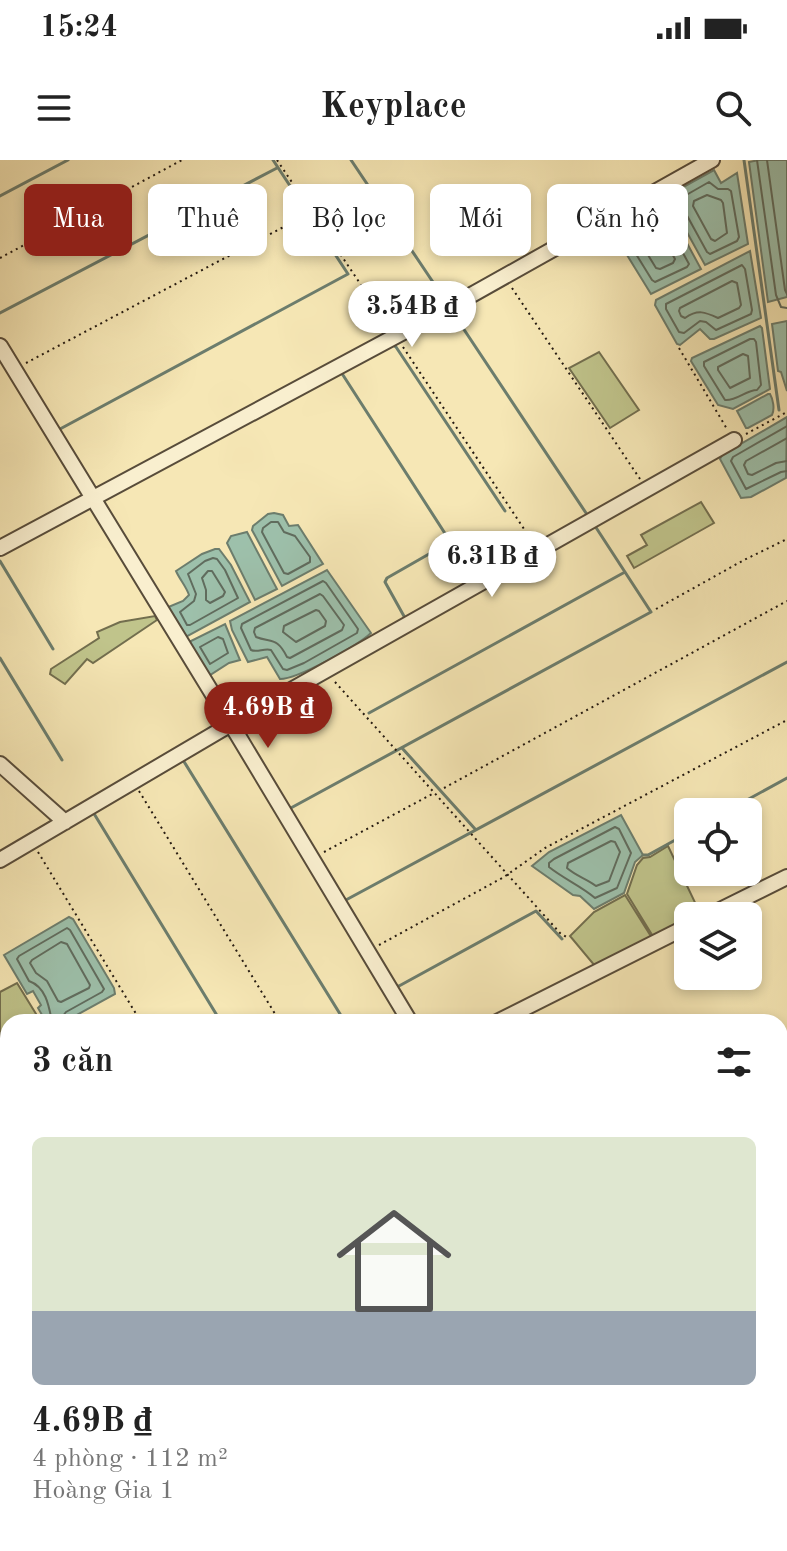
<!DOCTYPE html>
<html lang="vi">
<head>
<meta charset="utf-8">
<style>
  :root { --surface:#fff; --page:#f6f6f6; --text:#222; --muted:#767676; --line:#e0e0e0; --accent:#8f2418 }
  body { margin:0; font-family:"Old Standard TT",serif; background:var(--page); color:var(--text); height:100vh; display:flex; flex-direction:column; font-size:30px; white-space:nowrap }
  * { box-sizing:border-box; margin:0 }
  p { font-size:26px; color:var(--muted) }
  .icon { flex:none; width:44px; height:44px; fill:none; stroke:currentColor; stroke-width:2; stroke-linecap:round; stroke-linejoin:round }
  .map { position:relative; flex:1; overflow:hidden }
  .sheet { position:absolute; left:0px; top:854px; width:788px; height:538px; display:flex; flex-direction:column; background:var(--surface); border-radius:24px 24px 0 0; box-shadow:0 4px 12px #0003 }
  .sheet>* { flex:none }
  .top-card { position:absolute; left:24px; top:24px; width:740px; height:72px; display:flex; gap:16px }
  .controls { position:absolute; left:674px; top:638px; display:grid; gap:16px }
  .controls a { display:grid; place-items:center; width:88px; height:88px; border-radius:12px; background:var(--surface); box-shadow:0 4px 12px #0003; font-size:40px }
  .price { position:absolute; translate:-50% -68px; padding:0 18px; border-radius:28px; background:#fff; color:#222; font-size:26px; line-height:52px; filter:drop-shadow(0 2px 4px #0008) }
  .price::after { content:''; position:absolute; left:50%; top:48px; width:24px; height:18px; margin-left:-12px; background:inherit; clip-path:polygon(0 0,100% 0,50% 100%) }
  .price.current { background:var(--accent); color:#fff }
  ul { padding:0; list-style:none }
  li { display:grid; align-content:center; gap:16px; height:424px; padding:0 32px }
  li+li { border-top:2px solid var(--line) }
  li span { display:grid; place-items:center; height:248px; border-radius:12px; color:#555 }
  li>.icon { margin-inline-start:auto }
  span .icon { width:144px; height:144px; fill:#fffc; stroke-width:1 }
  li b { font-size:34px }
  h2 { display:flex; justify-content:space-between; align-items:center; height:96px; padding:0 32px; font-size:34px }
  .tag { padding:0 28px; border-radius:12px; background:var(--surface); box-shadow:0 4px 12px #0003; font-size:28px; line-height:72px }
  .tag.current { background:var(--accent); color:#fff }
  .status { display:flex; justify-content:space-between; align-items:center; height:56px; padding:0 40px; background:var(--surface); direction:ltr }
  .status svg { height:22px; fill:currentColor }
  header { display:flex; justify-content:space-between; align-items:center; height:104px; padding:0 32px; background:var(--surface); font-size:36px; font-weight:700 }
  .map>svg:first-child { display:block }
</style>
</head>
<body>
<div class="status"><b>15:24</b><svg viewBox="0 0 49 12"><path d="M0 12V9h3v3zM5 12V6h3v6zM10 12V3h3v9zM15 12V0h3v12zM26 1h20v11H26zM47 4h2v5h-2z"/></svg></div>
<header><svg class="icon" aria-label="menu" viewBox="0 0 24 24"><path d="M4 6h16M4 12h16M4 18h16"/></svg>Keyplace<svg class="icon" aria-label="search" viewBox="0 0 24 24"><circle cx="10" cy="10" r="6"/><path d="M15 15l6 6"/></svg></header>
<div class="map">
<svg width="787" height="1391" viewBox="0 0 787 1391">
  <rect width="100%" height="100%" fill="#f6e7b5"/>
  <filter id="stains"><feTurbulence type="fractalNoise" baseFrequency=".0025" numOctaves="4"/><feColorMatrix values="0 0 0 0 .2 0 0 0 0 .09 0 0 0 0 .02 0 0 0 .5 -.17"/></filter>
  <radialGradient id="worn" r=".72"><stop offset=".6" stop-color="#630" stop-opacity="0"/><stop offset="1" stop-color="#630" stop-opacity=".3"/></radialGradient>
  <path fill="#c0c48b" stroke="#726e4e" stroke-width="2" d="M599,192L639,250L610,268L569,208Z
    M701,342L714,363L634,408L627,396L647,385L641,375Z
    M155,456L157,460L93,503L87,499L65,524L50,514L51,509L99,478L97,472L120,462Z
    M668,686L701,755L688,756V762L654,778L627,734L637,705L643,698L650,697Z
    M625,735L652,778L595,806L570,776L594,752Z
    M17,823L41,862H8V884L0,889V832Z
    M787,1332V1391H688L686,1387L692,1384H780V1336Z"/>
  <path fill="#9dc0ab" stroke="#6c7d6d" stroke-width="2" d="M759,0H787V137L768,142L749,2Z
    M714,10L721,23L737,13L748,84L705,105L667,36Z
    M663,39L701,109L651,134L611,69Z
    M750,91L761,158L714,179H710L700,169L680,185L677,184L655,145L656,140Z
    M787,161V231L781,212L778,211L772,164Z
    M760,166L762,168L770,229L733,249L718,245L691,201L692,198Z
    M768,234H770C773,239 775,249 772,255L748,268H746L737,251Z
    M787,257L786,318L751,337L741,338L720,299L722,295Z
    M274,353L283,355L289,366L298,365L323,404L282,426L252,370L253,366L268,354Z
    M247,372L277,429L255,440L227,383L231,376Z
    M215,389H219L231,405L250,442L184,478L166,448L183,441L189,435C186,426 180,420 176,411L202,394Z
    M327,410L371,473C357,486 298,519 280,519L267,497L248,502L232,470L230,461Z
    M225,464L240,500L229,503L207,517L187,483Z
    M621,655L643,695L635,702L624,733L594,749L580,736L573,735L532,706L549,692Z
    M69,757L73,759L114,828L115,834L64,862H46L38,848L41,845L33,831L27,834L4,795Z"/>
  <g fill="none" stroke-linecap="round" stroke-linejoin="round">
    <path stroke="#606c5e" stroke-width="2" d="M757,0L776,135L781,147L787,148
      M767,0L785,130L787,134
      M709,22L718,29H728L731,31L739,77L737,81L710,94L707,92L679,41L681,38Z
      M707,35L721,40L723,43L727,73L715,81L711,79L693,46L694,41Z
      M656,52L661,53L689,104L687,107L655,122L652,120L623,73L625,69Z
      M653,65L657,67L675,99L673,103L660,109L656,108L637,77L639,73Z
      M742,105L745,109L752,150L751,154L716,170L706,162L700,161L684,173L679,172L666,149V144Z
      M732,121L737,123L741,145L739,148L718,158C705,152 698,149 685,158L681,156L679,151L680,148Z
      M750,179H754L756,182L761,225L757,230C746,230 737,241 725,240L704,206V202Z
      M743,194L748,196L750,218L730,228L718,210V207Z
      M787,266L733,297L731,301L746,329L781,312L787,311
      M787,278L746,301L744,305L748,314L752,315L776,303L787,301
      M271,362H278L284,372L295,376L310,397V402L288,414L284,413L262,372L263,368Z
      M213,398L217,399L225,410L238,438L190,465H187L180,452L194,441L196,434L188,414L205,401Z
      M208,411H212L225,432L223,436L210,443L206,440V430L202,418Z
      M323,421L326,423L358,469L357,473L304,503L287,510L283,509L271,490C264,488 257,493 251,490L241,468L242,464Z
      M320,434L323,436L344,465L342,470L290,498L287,497C277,477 272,483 256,477L254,472L255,468Z
      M316,450L319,451L326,461L325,466L296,482L283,472L284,466Z
      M218,477L223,479L228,493L210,504L200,487Z
      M615,667L619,669L631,693L617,728L595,738C581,726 564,719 549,707V703L554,699Z
      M611,681L615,682L620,692L609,721L596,726C587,719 576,716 567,708L568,703Z
      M61,782L67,784L90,825L89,828L61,842L58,841L47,821L36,813L30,803L32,800Z
      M52,862C49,846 46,827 29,821L17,799L19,796L67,768L70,770L104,829L102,832L66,852L62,857V862"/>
    <path stroke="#6c7d6d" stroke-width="3" d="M351,0L447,143
      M744,0L779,250
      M0,36L68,0
      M0,153L277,8
      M453,153L588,356
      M392,184L396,187L505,351
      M341,212L475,420
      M60,269L348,114L273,0
      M0,401L53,489
      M405,458L385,422L387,418L450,382
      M0,498L62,600
      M369,553L625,412
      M402,588L476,670
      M183,600L345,862
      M289,649L651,452L595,366
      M93,652L221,862
      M725,652L787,618
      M643,695H648L688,673
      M344,741L787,502
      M394,826H399L536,751L562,779
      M0,899L8,912
      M0,955L8,958
      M0,1159L8,1147
      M0,1231L8,1235
      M184,1384L191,1391
      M486,1384V1391
      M17,1391L22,1384
      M384,1391L400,1384"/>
    <g stroke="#584c3a" stroke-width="18">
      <path id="minor" d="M0,186L231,564L410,862
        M0,388L450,147L712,0
        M0,604L65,662
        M0,700L231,564L734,280
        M708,756L787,717
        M497,862L688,766
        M780,1328L787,1324
        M665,1391L678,1384"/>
    </g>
    <path stroke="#231911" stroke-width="2" stroke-dasharray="2 4" stroke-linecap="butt" d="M277,0L388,165
      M0,98L182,0
      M512,128L640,319
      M403,187L532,381
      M679,188L727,269
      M26,203L310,53
      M746,274L787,252
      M656,449L744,400L787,379
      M335,522L560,773L568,778
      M444,628L787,441
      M139,631L280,862
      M38,692L141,862
      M324,692L434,633
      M379,785L504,717L545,688L787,560
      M780,978L787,975
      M0,1050L8,1037
      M780,1085L787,1082
      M780,1133L787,1148
      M0,1227L8,1231
      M0,1317L8,1323
      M71,1384L75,1391
      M191,1384L199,1391
      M491,1384L492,1391
      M24,1391L29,1384
      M215,1391L229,1384"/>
    <use href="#minor" stroke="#f9efcf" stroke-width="14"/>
  </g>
  <rect width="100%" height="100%" filter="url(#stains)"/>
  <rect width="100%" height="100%" fill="url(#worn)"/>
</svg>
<div class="controls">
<a><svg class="icon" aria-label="locate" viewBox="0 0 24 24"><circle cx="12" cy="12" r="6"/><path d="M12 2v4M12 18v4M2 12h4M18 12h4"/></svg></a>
<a><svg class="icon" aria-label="layers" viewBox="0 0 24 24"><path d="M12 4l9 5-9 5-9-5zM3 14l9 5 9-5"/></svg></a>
</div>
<b class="price" style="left:412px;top:189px">3.54B ₫</b>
<b class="price" style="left:492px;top:439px">6.31B ₫</b>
<b class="price current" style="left:268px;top:590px">4.69B ₫</b>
<div class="top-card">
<a class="tag current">Mua</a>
<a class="tag">Thuê</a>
<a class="tag">Bộ lọc</a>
<a class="tag">Mới</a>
<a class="tag">Căn hộ</a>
</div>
<section class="sheet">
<h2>3 căn<svg class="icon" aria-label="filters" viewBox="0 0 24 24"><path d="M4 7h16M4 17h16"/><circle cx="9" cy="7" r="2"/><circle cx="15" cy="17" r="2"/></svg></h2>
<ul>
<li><span style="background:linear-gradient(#dfe7d0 70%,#9aa5b1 0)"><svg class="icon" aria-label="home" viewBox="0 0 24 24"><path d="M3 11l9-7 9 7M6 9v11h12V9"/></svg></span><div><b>4.69B ₫</b><p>4 phòng · 112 m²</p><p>Hoàng Gia 1</p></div></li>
</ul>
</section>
</div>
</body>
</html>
